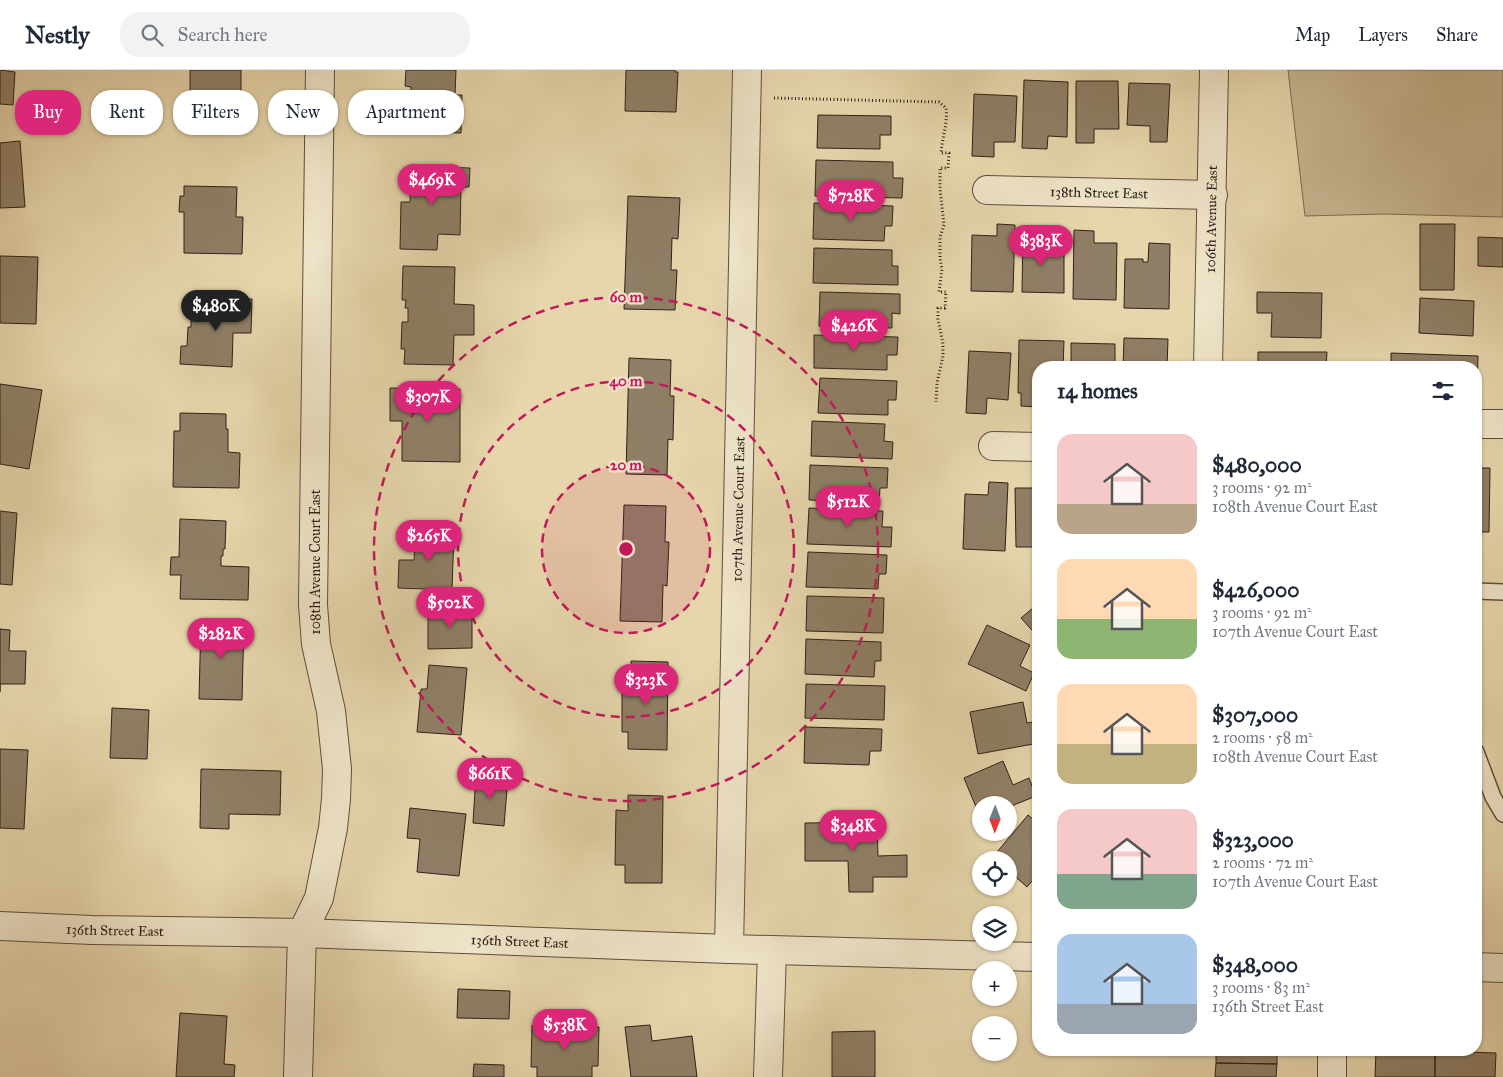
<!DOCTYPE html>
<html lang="en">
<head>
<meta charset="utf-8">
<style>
  :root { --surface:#fff; --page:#f2f2f3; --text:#1f2937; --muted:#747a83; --line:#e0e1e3; --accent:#db2777 }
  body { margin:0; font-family:"IM FELL Great Primer",serif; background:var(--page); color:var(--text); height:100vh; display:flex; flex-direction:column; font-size:19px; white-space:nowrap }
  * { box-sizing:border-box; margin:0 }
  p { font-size:16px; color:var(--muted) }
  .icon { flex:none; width:28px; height:28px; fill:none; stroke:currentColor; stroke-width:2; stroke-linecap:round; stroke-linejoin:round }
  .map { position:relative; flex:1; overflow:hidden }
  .sheet { position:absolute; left:1032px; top:291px; width:450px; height:695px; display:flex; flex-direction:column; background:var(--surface); border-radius:20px; box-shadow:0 1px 4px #0004 }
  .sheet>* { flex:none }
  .top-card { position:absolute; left:15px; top:20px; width:475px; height:45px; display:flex; gap:10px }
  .needle { width:32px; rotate:181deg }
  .controls { position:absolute; left:972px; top:726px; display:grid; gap:10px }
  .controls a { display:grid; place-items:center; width:45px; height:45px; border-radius:50%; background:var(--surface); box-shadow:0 1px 4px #0004; font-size:25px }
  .price { position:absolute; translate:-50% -42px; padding:0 11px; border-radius:18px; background:var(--accent); color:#fff; font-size:16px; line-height:32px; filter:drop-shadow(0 1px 2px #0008) }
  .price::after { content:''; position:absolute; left:50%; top:30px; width:15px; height:11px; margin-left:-8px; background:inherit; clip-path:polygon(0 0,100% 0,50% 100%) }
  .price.selected { background:#222; color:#fff }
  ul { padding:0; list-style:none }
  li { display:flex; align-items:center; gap:15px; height:125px; padding:0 25px }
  li span { display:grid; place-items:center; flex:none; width:140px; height:100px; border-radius:15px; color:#555 }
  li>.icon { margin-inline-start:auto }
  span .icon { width:60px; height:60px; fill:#fffc; stroke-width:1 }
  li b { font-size:21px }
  h2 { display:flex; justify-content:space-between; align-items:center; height:60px; padding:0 25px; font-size:21px }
  .chip { padding:0 18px; border-radius:20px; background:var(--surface); box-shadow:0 1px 4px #0004; font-size:18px; line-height:45px }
  .chip.selected { background:var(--accent); color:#fff }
  header { display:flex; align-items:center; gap:30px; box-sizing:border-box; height:70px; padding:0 25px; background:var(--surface); border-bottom:1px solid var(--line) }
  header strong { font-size:24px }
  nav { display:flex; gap:28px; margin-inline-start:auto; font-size:18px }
  .search { width:350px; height:45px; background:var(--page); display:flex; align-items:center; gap:12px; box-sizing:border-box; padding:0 18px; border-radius:20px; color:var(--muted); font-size:19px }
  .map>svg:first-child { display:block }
</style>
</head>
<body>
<header>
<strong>Nestly</strong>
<div class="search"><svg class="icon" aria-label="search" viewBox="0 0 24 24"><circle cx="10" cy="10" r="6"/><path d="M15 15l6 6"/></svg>Search here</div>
<nav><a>Map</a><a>Layers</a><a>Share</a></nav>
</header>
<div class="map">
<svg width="1503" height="1007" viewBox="0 0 1503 1007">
  <rect width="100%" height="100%" fill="#e7d6ac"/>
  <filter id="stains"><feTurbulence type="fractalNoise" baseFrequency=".004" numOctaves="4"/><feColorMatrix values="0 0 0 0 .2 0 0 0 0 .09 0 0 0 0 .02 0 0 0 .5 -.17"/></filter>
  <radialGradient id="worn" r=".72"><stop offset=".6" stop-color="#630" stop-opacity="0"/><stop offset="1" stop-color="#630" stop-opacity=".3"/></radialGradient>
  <path fill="#c8b793" stroke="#7c6c56" d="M1288,0H1503V147L1384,144L1305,146Z"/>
  <path fill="#8f7f66" stroke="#2f201a" d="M0,0L15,2L13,35L0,34Z
    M190,0H241V54H187L186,33H190Z
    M406,0H456L455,25H462L461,63L388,61L389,29L411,30V17L405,16Z
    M626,0H675V2H678L676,42L625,41Z
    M1024,10L1068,12L1067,67L1048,66L1047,79L1022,78Z
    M1076,11H1118L1119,59H1094V73H1076Z
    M1129,13L1170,14L1167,72H1150V56L1127,55Z
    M974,24L1017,26L1015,72H994V87L972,86Z
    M818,45L891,46V65H880V79L817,78Z
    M20,71L25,137L0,138V73Z
    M816,90L893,92V108H903L902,128L815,126Z
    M411,96L470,98L469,117H461L460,165L438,164L437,180L400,179L401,132H410Z
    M184,116L237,117L236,147H243L242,184L184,183V142H179L180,126H184Z
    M628,126L680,128L678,169L672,168L671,200H677L675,240L624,239Z
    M814,133L893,136L892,156H885L884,171L813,169Z
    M997,154L1015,155L1013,222L971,221L972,165L997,166Z
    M1420,154H1455L1454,220H1420Z
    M1074,160L1094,161V173H1117L1116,230L1073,229Z
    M1023,163L1044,164L1043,182H1064V223L1022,222Z
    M1478,167L1503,168V197L1478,196Z
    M1149,173L1170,174L1169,239L1124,238L1125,189H1143V192H1148Z
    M814,178L892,180V196H898V215L813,213Z
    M0,186L38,187L36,254L0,253Z
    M403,196L455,197L454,234L474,235V265H454L453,295L404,294L405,279H401L402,252H408V238H405L406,230H402Z
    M820,222L900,224V244L892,243V258L819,256Z
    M1257,222L1322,223L1321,268L1271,267L1272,243H1257Z
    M214,228L252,229L251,263H233L232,297L180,294L181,276H187L188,257H191V238H214Z
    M1420,228L1474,231L1473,266L1419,263Z
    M814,265L898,267L897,285H887V300L814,298Z
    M1124,268L1168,269L1167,298H1123Z
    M1019,270L1064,271L1063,298H1039V337L1021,336V323H1018Z
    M1071,273L1115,274V298H1071Z
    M969,281L1011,283L1008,330L987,328L986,344L966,343Z
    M1258,282H1327L1326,298H1258Z
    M1391,283L1478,286L1477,322L1476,298H1391Z
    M629,288L671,290L670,326H674L673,370L668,369L667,405L626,404Z
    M820,308L897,311L896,330H888V345L818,343Z
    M0,314L42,320L29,399L0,394Z
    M390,318L460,319V392L402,391V351H390Z
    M180,343L226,344V359H228V382L240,383L239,418L173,417L174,361H180Z
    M812,351L885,354L884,371L893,372L892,389L811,386Z
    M810,395L888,398L887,418H880L879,433L809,430Z
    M1476,398H1490L1489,462H1476Z
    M989,412L1008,413L1005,481L963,479L965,424L988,425Z
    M1015,418H1036V436H1039V477H1016Z
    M624,435L666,436L665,472H669L667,516L663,515L662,552L620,551Z
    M809,438L883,441L882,457H892L891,477L807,474Z
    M0,441L17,443L12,515L0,514Z
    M180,449L226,451L225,479H223V486H221V496L249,497L248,530L180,529L181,505H170L171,487H179Z
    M416,460L454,462L452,520L398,518L399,490H414Z
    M808,482L887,485L886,504H879L878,519L806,517Z
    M807,526L884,528L883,563L806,561Z
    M1039,533V568L1021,548Z
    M428,540H472V578L428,579Z
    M201,550L244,552L242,630L199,629Z
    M987,555L1030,575L1020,596L1034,603L1026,621L968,594Z
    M0,559L10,560L9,581H26L25,614H0V622Z
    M806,569L881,572V591H875L874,607L805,604Z
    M631,591L668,592L667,680L628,679V662H622V606H631Z
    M429,595L467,598L461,665L417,662L421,619H427Z
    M806,614L885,616L884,650L805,648Z
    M1023,632L1027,653L1039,651V673L978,684L970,642Z
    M112,638L149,640L147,689L110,688Z
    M805,657L882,659L881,681H870L869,695L804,693Z
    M0,679L28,680L24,759L0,758Z
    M1003,691L1013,715L1029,708L1036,726L1009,737V735H981V749L964,708Z
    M201,699L281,701L280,745L229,744V759L200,758Z
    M476,704L508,707L504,756L473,753Z
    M628,725L663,726L662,813H625V795H615L616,740L628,741Z
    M410,738L466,744L459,806L417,802L420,769L407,768Z
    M1028,745L1039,754V803L1027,817L1009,801V790H995L992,788Z
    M877,752L878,786L907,785V807H873V822H849L848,791H805V753Z
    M458,919L510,921L509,949L457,948Z
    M180,943L227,946L224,994L235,995L234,1007H176Z
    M532,955L599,957L598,996H592V1007H537V997H531Z
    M650,955L652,971L692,966L697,1007H631L625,957Z
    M875,961V1007H832V962Z
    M1216,980H1277V994L1216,993Z
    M1376,980L1435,981V1007H1375Z
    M1435,981L1496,983L1495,1007H1435Z
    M1216,993L1277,994L1276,1007H1215Z
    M474,994L504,995V1007H473Z"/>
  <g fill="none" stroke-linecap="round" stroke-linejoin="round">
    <g stroke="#5d4e3e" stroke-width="18">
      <path id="service" d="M1476,521L1503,522
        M1476,682L1493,727L1503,744"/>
    </g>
    <g stroke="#5d4e3e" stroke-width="30">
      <g id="minor">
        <path id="s1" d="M987,120L1213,125"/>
        <path id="s2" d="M1208,298L1214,0"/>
        <path d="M1476,354H1503"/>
        <path d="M993,376L1039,377"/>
        <path id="s3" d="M729,879L747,0"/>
        <path d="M1332,980V1007"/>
        <path d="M298,1007L302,863L319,828L333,758L336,729L337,699L331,641L316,574L313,535L320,0"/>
        <path d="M768,1007L772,881"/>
      </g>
    </g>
    <g stroke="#5d4e3e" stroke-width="30">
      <g id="tertiary">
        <path id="s4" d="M0,856L92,860L302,863L729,879L1039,887"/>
        <path d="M1476,897L1503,898"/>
      </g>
    </g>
    <path stroke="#2f201a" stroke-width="3" stroke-dasharray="1 2.5" stroke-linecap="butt" d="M774,28L939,32L946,38C948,53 942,68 941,83H949L948,98H940V119L944,155L940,167V189L942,199L939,222H946L945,238H938V249L943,274V286L937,313L936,332"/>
    <use href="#service" stroke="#efe4c9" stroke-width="15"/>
    <use href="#minor" stroke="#efe4c9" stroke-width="28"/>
    <use href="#tertiary" stroke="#efe4c9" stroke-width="28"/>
  </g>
  <circle cx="626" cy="479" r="84" fill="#c2185b" fill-opacity=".12"/>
  <g fill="none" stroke="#c2185b" stroke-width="2.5" stroke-dasharray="9 6">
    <circle cx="626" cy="479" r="84"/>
    <circle cx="626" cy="479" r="168"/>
    <circle cx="626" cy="479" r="252"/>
  </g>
  <g text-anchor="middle" stroke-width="4.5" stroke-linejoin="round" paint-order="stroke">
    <g font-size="14" fill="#2f201a" stroke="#efe4c9">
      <text dy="5" stroke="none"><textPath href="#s1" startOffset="112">138th Street East</textPath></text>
      <text dy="5" stroke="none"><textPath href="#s2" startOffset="149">106th Avenue East</textPath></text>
      <text dy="5" stroke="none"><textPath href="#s3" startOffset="440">107th Avenue Court East</textPath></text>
      <text transform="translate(315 492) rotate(-90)" y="5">108th Avenue Court East</text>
      <text dy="5" stroke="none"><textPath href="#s4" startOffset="115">136th Street East</textPath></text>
      <text dy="5" stroke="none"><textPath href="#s4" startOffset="520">136th Street East</textPath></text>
    </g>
  </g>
  <circle cx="626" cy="479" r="8" fill="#c2185b" stroke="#efe4c9" stroke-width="2.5"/>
  <g font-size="15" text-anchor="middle" font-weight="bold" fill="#c2185b" stroke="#efe4c9" stroke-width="4.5" stroke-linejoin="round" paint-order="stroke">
    <text x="626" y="232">60 m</text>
    <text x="626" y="316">40 m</text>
    <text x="626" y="400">20 m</text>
  </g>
  <rect width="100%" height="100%" filter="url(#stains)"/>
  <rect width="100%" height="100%" fill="url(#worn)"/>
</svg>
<div class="controls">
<a><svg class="needle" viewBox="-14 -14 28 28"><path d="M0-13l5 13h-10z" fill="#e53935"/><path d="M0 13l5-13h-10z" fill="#747a83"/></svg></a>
<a><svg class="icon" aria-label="locate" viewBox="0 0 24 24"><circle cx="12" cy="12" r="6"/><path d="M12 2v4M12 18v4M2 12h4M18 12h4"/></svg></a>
<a><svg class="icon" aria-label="layers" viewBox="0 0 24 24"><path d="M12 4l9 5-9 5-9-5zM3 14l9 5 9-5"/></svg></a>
<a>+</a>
<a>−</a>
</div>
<b class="price" style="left:432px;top:136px">$469K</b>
<b class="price" style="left:851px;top:152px">$728K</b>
<b class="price" style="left:1041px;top:197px">$383K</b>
<b class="price selected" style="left:216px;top:262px">$480K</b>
<b class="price" style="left:854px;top:282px">$426K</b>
<b class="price" style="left:428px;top:353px">$307K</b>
<b class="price" style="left:848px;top:458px">$512K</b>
<b class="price" style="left:429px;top:492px">$265K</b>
<b class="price" style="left:450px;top:559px">$502K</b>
<b class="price" style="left:221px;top:590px">$282K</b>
<b class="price" style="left:646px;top:636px">$323K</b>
<b class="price" style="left:490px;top:730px">$661K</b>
<b class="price" style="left:853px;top:782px">$348K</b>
<b class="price" style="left:565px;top:981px">$538K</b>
<div class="top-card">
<a class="chip selected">Buy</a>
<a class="chip">Rent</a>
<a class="chip">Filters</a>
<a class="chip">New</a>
<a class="chip">Apartment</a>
</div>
<section class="sheet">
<h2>14 homes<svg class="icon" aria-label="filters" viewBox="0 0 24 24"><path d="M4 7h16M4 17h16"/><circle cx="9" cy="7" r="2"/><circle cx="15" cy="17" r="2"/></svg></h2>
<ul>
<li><span style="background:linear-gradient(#f6c9c9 70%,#b9a48a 0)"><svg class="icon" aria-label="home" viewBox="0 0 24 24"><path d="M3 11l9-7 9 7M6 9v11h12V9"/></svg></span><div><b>$480,000</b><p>3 rooms · 92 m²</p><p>108th Avenue Court East</p></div></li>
<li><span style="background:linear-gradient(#ffd9b3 60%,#8fb573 0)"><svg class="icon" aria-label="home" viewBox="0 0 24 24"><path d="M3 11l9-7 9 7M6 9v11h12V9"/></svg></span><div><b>$426,000</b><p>3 rooms · 92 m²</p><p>107th Avenue Court East</p></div></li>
<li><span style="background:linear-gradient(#ffd9b3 60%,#c2b280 0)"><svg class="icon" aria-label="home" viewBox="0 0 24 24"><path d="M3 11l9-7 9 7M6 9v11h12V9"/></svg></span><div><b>$307,000</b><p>2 rooms · 58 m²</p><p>108th Avenue Court East</p></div></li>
<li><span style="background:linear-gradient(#f6c9c9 65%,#7fa58c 0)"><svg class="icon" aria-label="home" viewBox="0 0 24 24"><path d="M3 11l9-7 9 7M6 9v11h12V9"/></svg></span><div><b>$323,000</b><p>2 rooms · 72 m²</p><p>107th Avenue Court East</p></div></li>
<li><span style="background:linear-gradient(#a9c7e8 70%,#9aa5b1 0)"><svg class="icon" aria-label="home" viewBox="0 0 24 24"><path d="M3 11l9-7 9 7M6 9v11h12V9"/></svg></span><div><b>$348,000</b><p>3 rooms · 83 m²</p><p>136th Street East</p></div></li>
</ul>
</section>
</div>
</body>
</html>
